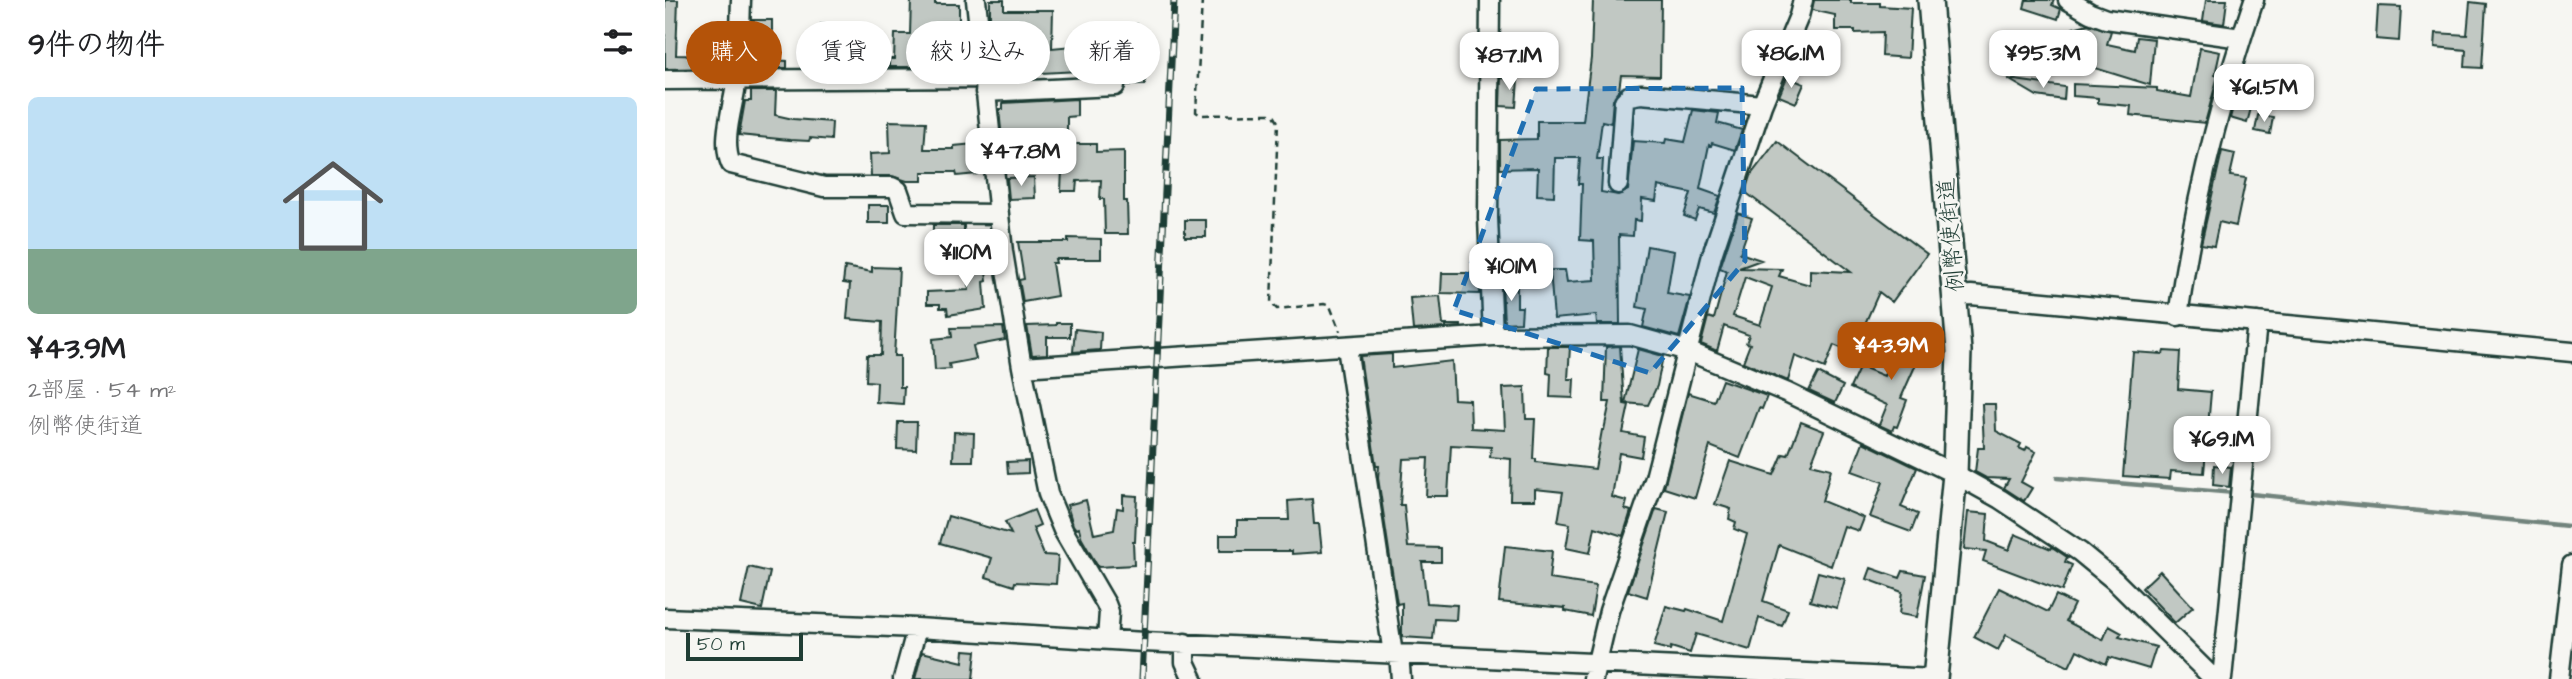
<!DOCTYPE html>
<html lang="ja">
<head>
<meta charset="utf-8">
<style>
  :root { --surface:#fff; --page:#f6f6f6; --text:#202124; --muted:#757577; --line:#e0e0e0; --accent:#b45309 }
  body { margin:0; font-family:"Architects Daughter","Klee One",sans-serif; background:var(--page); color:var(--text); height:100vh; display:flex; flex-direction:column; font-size:26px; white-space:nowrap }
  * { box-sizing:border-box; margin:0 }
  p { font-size:23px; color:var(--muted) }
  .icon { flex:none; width:38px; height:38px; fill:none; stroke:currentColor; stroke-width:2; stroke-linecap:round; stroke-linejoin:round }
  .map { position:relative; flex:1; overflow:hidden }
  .details { display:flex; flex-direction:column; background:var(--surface); width:665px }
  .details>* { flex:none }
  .banner { position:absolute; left:21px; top:21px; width:665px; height:63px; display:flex; gap:14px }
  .scale { position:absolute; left:21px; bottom:18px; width:117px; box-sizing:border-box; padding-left:7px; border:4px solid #1f3d34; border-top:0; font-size:19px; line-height:24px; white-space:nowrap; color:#1f3d34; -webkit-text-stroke:5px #f6f6f2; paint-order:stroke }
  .price { position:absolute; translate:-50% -60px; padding:0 16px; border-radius:14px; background:#fff; color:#222; font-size:23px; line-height:46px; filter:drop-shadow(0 2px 4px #0008) }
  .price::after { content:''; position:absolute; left:50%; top:42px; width:21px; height:16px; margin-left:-10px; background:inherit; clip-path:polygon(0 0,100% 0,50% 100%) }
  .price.current { background:var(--accent); color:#fff }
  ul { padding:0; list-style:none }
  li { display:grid; align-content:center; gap:14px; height:371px; padding:0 28px }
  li+li { border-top:2px solid var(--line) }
  li span { display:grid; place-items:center; height:217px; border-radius:10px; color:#555 }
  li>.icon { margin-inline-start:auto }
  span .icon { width:126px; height:126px; fill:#fffc; stroke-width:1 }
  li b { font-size:30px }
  h2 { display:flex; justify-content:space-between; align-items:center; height:84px; padding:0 28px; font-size:30px }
  .tag { padding:0 24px; border-radius:32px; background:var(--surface); box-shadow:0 4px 10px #0003; font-size:24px; line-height:63px }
  .tag.current { background:var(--accent); color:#fff }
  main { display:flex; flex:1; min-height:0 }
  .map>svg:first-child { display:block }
</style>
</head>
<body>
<main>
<section class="details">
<h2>9件の物件<svg class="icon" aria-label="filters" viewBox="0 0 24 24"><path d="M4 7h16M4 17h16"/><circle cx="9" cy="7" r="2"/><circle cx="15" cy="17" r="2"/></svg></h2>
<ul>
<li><span style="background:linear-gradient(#bfe0f5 70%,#7fa58c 0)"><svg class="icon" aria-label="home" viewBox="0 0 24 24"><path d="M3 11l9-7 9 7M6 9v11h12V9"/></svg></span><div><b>¥43.9M</b><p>2部屋 · 54 m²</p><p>例幣使街道</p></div></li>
</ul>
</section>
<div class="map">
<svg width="1907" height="679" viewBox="0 0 1907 679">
  <rect width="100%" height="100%" fill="#f6f6f2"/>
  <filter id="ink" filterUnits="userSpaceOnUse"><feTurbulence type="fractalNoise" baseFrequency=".0143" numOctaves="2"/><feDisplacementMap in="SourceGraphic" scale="14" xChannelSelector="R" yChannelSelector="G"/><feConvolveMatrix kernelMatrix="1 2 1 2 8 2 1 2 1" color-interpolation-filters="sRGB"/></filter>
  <g filter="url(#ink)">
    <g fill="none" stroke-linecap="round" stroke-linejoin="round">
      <path stroke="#72847d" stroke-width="4.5" d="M1392,478L1570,493
        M1586,494L1903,526"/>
    </g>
    <path fill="#c1c8c3" stroke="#1f3d34" stroke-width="2" fill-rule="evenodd" d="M0,0H13L11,55L52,56L53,39L63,40L61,68L0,69Z
      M246,0H270V4H294V25H301V52L249,54V67H224V59H229L230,34H245Z
      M325,0H339V10H388L387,48L450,42L449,25L472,24L475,55L479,54L480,85H461L459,79L454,76V69L376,73L375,59L350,61L352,79L331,78L325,19Z
      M928,0H996L995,76L956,75L954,90L948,100L946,123L937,121L932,159H938L936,192L953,195L963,190L968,141L1000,143L1001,139L1020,142L1028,110L1054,113L1052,123L1077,130L1070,150L1047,143L1046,146L1044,145L1035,189L1055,196L1049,213L1034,209L1030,220L1019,216L1026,193L993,186L991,201L977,199L976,221L969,220L968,236L954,235L955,324H932L931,315L889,319L885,270H900L902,282L930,280L929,241L915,240L917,184H913L915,158H890L889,196L872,195L873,168L835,169V140L872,139V121H918L926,58Z
      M1149,0H1186V3H1215V6L1246,8L1243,58L1217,56L1218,32L1190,33V30H1170V15L1147,10Z
      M1361,0H1389L1387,5L1396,9L1393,19L1359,8Z
      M1541,0H1562L1559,24L1538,21Z
      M1805,2L1821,4L1817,68L1800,67L1801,50L1770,47L1771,33L1802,35Z
      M1713,6L1736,7L1734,41L1711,39Z
      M87,20H107V60L122,61V68H84Z
      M156,24L179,25V53H155Z
      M1423,24L1446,31L1442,44L1470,50L1472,37L1489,39L1485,85L1417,64L1421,49L1404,44L1408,28Z
      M1361,36L1368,74L1353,77L1346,38Z
      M1535,48L1555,52L1550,75L1553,76L1540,123L1465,115L1466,106L1433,103V98L1408,96V84L1492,88V91L1526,97Z
      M1122,77L1139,84L1131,103L1114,96Z
      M836,78L853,79L851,107L835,106Z
      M1343,79L1400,87L1399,100L1372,96Z
      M1575,82L1592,86L1582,123L1565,118Z
      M86,91H111L110,115L128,119L167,122L166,140L145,138L144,141L125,140L74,135L80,101H86Z
      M412,99V116L402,117V135L356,136L357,139L337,140L334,109H338V103Z
      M1593,115L1608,117L1605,134L1590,131Z
      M224,121L261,122L259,149H289V146L309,144L312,174L292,176L291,172H257V181H242L227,176H206L205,154L225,153Z
      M1112,141L1262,254L1227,302L1214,292L1187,353L1169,345L1160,368L1130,356L1123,381L1078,362L1085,344L1081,343L1084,335L1059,326L1052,351L1036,344L1043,317L1049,319L1062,271L1055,268L1073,213L1087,218L1075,253L1096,260L1074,268L1117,269L1114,276L1145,285V270L1186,272L1080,192L1085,176ZM1080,277L1107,287L1095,325L1068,316Z
      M404,144H431V152L459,151V201H462L463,234H440L439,199H435L436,180L412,181L411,191H396L397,169L405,170Z
      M1557,151L1570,154L1565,176L1581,178L1571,226L1554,222L1549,246L1536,244Z
      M369,177L370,198L344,199L342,178Z
      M203,205H224V223H203Z
      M520,220H541V237H520Z
      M268,225H299V253H268Z
      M403,238L436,239V259H390L391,263H387L392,296L358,302L354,280L359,279L353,242H403Z
      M982,246L1009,251L1002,293L1025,297L1014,337L978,327L982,309L972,307Z
      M326,254L327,269H321L322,281L319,282L321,309L283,315L282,308H275V304H262V292L304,290L300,257Z
      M180,267L207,272V267L234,268L229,356H235V387H239L238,404L211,402L212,382L201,381L202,355H216L217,322L182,319L185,284L178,283Z
      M777,273H814L815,294L776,293Z
      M837,282H852V307H857L856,322L839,323Z
      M775,296L778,325H796V327L748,330L745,298Z
      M391,323H405V337H382V354L367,355L362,326L391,325Z
      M338,327L340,340L308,346L311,359L284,364L285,369L270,370L268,339L287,337L286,328Z
      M410,329L436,332L435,350L408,352Z
      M1237,336L1259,346L1236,398L1242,400L1232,427L1229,426L1227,431L1214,425L1222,405L1185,388L1195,366L1219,376Z
      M955,346L959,404L964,405L958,433L979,437L976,457L954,453L947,497L962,501L960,509L966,511L958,536L930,527L925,553L901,548L905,524L893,522L898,492L870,489V500H845L846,459L825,457L826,447L786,445L783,496H761L763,458L738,459L735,505H739L743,547L776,548V562H757L762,603L792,605L791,620L770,619L768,639L737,637V603L732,604L713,478L714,466H711L695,356L727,354V368L787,361L789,399L805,400L806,428L840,430L838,388L860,387L861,419H870L868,459H871V462L930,469L937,430H939L945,402H939L941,347Z
      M883,347H905L903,379H909L908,398L885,397L886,374L882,373Z
      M973,349L998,356L992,386L983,405L960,403Z
      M1499,351L1515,352L1513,389L1546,392L1539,473L1506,471L1505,479L1458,476L1468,352L1498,354Z
      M1153,373L1178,386L1170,403L1144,391Z
      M1057,380L1102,396L1097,409L1094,408L1075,458L1045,446L1030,498L999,488L1023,393L1049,401Z
      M1317,404H1330L1331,431L1356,444L1354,448L1360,451L1362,447L1371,452L1356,482L1367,488L1359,501L1339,488L1344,479L1321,478L1310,472L1313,448H1319Z
      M233,422H252L251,450L232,449Z
      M1136,422L1159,431L1146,464L1166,469L1157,501L1199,518L1194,531L1179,526L1166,566L1114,545L1098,601L1123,610L1117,626L1094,618L1085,650L1031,634L1025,653L1006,647L1005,650L989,646L1001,606L1021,611L1022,609L1058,621L1082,534L1069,529L1071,522L1064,519L1066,509L1050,504L1065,461L1109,475L1118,454L1123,455Z
      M289,432L309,433L308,461H288Z
      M1198,442L1252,468L1236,507L1253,514L1246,532L1205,517L1218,482L1187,471Z
      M363,461V473L343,474L342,462Z
      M1549,465L1566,467L1564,487L1548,485Z
      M458,495L472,496L470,542H468L469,565L433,567L417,539L414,528L411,529L408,525L402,505L421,500L429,534L449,530L452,508L458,509Z
      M647,499L649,524H654L657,552L627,554V551H555V535H572V520H624L623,501Z
      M991,509L1003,512L982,597L963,591Z
      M369,510L375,525L368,528L379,555L393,556L391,584L350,582L349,586L321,577L327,558L275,543L283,516L346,534L340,522Z
      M1303,512L1323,514L1321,541L1344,550L1350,534L1386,549L1387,547L1402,557L1400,562L1407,565L1397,591L1318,561L1321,551L1299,549Z
      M840,546L887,551L884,579L931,586L926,616L900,611V608L834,602Z
      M84,567L105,572L97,609L76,604Z
      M1206,568L1235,578L1238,571L1260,575L1252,617L1234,614L1237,592L1202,579Z
      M1495,571L1528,607L1510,623L1477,588Z
      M1153,572L1180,579L1172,608L1145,601Z
      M1334,588L1383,612L1391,595L1409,604L1401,621L1438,640L1444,626L1457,633L1454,637L1491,647L1484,669L1444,657L1441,664L1412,650L1404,667L1341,635L1333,650L1309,637Z
      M299,650L311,651L308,679H250L257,652L298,662Z"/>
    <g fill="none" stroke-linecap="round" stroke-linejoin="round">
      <g stroke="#1f3d34" stroke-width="23">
        <path id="minor" d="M76,0C75,26 75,52 72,77C70,103 55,139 66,164L159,187H227L233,190L241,213L333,214
          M311,0L338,252L357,367L383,494L398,530L441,604L444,612L442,640
          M825,0L823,218L828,336
          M1403,0L1425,13L1441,19L1576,38
          M0,80L318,78
          M320,92L450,86
          M953,184L959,101L964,96L976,94L1097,105
          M1290,296L1306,295L1907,352
          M1513,316C1528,209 1554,102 1589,0
          M682,347L728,654
          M357,367L828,336L965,335L1023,351L1123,393L1290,474L1335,499L1415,552L1449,580L1549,679
          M0,618L252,628L479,642L1270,679
          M520,643V662L528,679
          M734,654L736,679
          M238,679L252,628
          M928,679L944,611L990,478L1047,255L1097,105L1134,16L1138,0
          M1557,679L1592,322
          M1894,679L1907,565"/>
      </g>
      <g stroke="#1f3d34" stroke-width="28">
        <path id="major" d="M1265,0L1294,351L1290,474L1270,679"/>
      </g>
      <path stroke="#1f3d34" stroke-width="2.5" stroke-dasharray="7 5" stroke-linecap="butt" d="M537,0L531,112L536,115L604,114L609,115L613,122L606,303L612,309L659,304L665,306L675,331"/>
      <use href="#minor" stroke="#f6f6f2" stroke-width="18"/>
      <use href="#major" stroke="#f6f6f2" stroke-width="23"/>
      <g stroke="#1f3d34" stroke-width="7">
        <path id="rail" d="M477,679L509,0"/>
      </g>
      <use href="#rail" stroke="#f6f6f2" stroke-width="4.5" stroke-dasharray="13" stroke-linecap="butt"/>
    </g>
  </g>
  <path fill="#1f6fb2" fill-opacity="0.2" stroke="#1f6fb2" stroke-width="5" stroke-dasharray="14 9" stroke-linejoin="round" d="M1077,88L1080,261L985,373L789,310L871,89Z"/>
  <g text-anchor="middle" stroke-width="5" stroke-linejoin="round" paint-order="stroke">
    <g font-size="23" fill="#1f3d34" stroke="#f6f6f2">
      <text transform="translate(1285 235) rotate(-95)" y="8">例幣使街道</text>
    </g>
  </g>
</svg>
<div class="scale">50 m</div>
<b class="price" style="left:1126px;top:90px">¥86.1M</b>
<b class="price" style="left:1378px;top:90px">¥95.3M</b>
<b class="price" style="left:844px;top:92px">¥87.1M</b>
<b class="price" style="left:1599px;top:124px">¥61.5M</b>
<b class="price" style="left:356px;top:188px">¥47.8M</b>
<b class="price" style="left:301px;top:289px">¥110M</b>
<b class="price" style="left:846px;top:303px">¥101M</b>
<b class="price current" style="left:1226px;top:382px">¥43.9M</b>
<b class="price" style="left:1557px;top:476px">¥69.1M</b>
<div class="banner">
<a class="tag current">購入</a>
<a class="tag">賃貸</a>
<a class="tag">絞り込み</a>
<a class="tag">新着</a>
</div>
</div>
</main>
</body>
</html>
